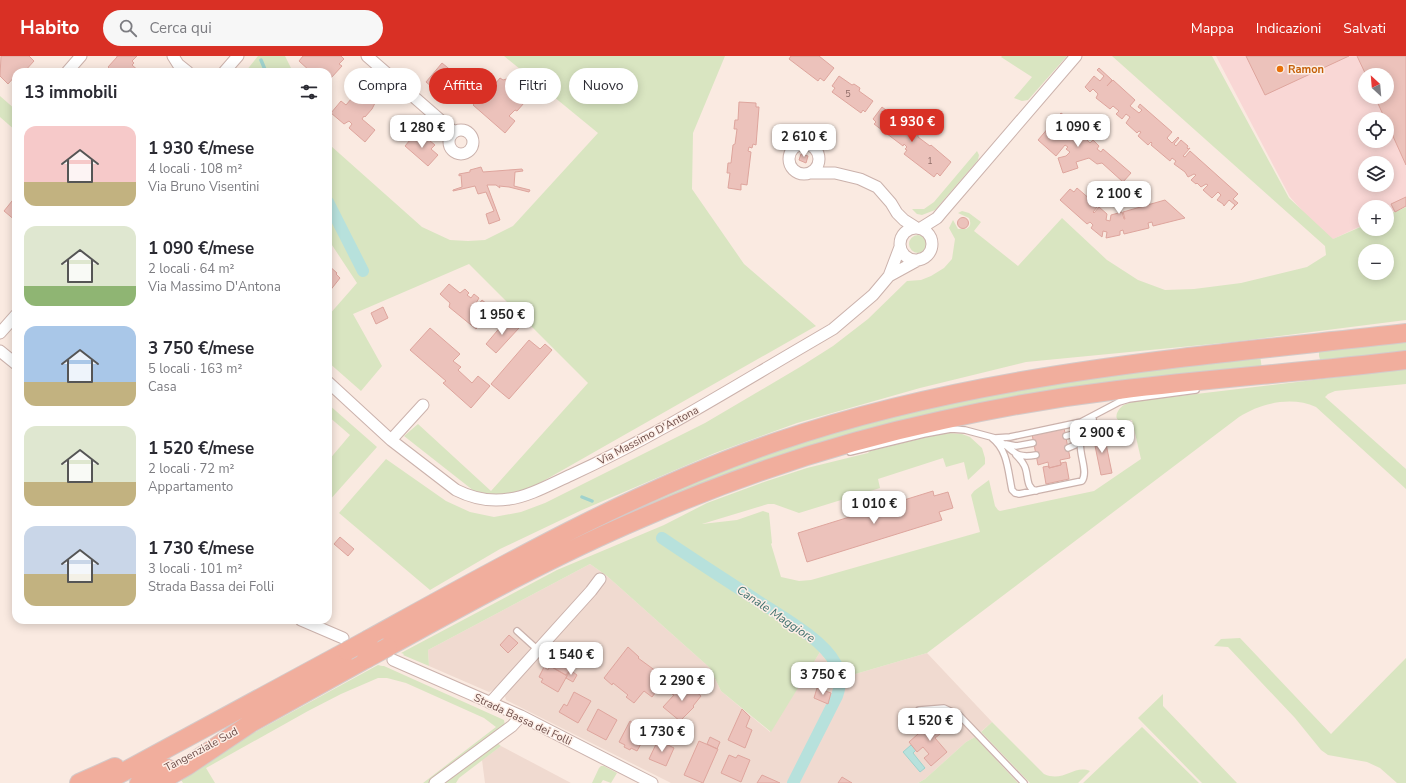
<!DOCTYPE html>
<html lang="it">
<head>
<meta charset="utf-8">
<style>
  :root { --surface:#fff; --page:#f7f7f7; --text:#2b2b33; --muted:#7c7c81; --accent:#d93025 }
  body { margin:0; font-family:"Nunito Sans",sans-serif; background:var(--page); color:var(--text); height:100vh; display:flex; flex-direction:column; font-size:15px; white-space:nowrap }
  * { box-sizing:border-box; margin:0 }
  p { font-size:13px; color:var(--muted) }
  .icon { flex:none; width:22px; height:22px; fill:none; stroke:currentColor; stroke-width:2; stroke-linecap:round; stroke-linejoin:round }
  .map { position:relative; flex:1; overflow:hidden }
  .side { position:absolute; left:12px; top:12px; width:320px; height:556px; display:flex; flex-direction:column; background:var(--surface); border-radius:12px; box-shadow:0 2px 10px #0003 }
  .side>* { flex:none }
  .hud { position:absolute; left:344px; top:12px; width:380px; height:36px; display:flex; gap:8px }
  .needle { width:26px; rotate:334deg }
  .controls { position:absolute; left:1358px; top:12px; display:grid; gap:8px }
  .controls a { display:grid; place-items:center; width:36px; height:36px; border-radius:50%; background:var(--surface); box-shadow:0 2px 10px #0003; font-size:20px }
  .price { position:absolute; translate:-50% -34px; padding:0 9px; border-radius:8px; background:#fff; color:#222; font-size:13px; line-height:26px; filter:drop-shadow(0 1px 2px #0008) }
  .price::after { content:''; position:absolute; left:50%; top:24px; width:12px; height:9px; margin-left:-6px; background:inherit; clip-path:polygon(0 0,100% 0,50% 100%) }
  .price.on { background:var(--accent); color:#fff }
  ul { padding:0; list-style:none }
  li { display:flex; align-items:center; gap:12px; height:100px; padding:0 12px }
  li span { display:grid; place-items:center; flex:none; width:112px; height:80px; border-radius:12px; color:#555 }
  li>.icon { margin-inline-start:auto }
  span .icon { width:48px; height:48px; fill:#fffc; stroke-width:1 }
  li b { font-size:17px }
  h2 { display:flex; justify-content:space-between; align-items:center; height:48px; padding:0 12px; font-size:17px }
  .chip { padding:0 14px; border-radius:18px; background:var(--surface); box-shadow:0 2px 10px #0003; font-size:14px; line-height:36px }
  .chip.on { background:var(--accent); color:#fff }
  header { display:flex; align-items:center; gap:24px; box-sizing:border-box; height:56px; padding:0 20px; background:var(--accent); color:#fff }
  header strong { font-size:19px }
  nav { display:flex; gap:22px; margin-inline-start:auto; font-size:14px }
  .search { width:280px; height:36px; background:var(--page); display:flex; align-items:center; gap:10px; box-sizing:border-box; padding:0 14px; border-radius:22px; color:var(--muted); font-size:15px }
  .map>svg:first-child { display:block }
</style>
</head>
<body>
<header>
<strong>Habito</strong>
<div class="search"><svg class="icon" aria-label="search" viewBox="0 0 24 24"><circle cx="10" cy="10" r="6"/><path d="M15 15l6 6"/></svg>Cerca qui</div>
<nav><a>Mappa</a><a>Indicazioni</a><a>Salvati</a></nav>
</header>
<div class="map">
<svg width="1406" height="727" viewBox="0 0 1406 727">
  <rect width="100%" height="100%" fill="#faeae1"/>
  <path fill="#f0dad0" d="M590,508L607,520L710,612L721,635L770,676L820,596L830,610L835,624L927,597L992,666L975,681L966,686L925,723L918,727H671L506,644L505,640L507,636L598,533L606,520L592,524L587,533L495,633L489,636L429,610L428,594Z
    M501,690L571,727H485L482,704Z"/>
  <path fill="#f9d7d5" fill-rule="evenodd" d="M1216,0H1406V150L1387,158V151H1365V168L1329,185L1290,141ZM1365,19H1387V41H1365ZM1365,63H1387V85H1365ZM1365,107H1387V129H1365Z"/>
  <path fill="#d9e5c1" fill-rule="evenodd" d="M258,0H285L293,16H247L246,15Z
    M504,0H725L693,77L692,133L744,208L816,270L531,432L501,440L474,435L404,380L418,368L491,435L588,327L469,208L353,258L382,310L361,335L328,306V260L357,227L328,183V84L331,90L422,171L450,184L468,185L485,184L513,170L598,77Z
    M1002,0H1067L1028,44L1022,45L1014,42L1032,21L1001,1Z
    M1112,0H1212L1289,142L1333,183L1365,169V173H1387V159L1406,151V264L1233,286L1026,306L920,332L797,367L715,397L582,454L500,493L430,534L339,457L386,403L446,445L470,456L494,461L521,456L545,447L705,367L800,311L833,290L868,263L907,225L921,224L931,220L944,212L952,203L955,183L949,172L953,164L958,173H966C971,170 971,168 969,162L958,157L962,155L969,157L981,166L974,175L1018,210L1062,162L1107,204L1138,224L1165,234L1194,233L1241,227L1307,211L1326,199L1325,190ZM1365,195H1387V217H1365Z
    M0,40L16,54V75L0,61Z
    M977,95L979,99L978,104L935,154L922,159L917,158L912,153H924L934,146Z
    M909 188a9 9 0 1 1 18 0a9 9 0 1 1-18 0Z
    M1406,283V297L1321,307L1319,300V293Z
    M1260,299L1262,313L968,350L895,366L861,375L770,403L651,448L580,480L482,529L620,457L770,396L858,368L998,336Z
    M1406,313V328L1335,335L1328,338L1325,341L1406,413V433L1316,351C1292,340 1261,347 1239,361L927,597L835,624L830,610L820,596L771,676L721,635L710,612L607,520L590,508L428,594L429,610L403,599L404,598L401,597L557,514L664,469L707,447L767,425L807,412L868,397L870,395L935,379L949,377L962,378L970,381L982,392L985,402V408L968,424L964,406L946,411L943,402L878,423L880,432L799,457L774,448H768L702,468L737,464L763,455L769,457L772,487L771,488L781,521L799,525L811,524L980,476L971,439L974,435L989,424L995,450L998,454L1000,455L1094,435L1141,403L1132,364C1129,364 1126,366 1123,365C1111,365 1118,352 1124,349C1127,347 1132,346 1137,345Z
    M328,348L377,391L328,446V405L350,379L328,360Z
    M1240,582L1331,678L1406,602V727H1397L1380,712L1367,706L1328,699L1321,694L1295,662L1228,591L1214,590L1221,583Z
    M378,609L382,610H384L504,664L505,670L430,727H423L496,671L484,662L406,627L387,622H378L341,638L308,655L206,712L215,727H183L181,724L235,687Z
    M1163,638V650L1237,727H1202L1138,662Z
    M992,666L1044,718C1064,727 1074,708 1090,715L1078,727H1030L981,676Z
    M1142,671L1199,727H1083Z
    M975,681L1018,727H918L925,723L966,686Z
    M496,686L501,690L459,722L456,727H442Z
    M601,710H604L617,717L611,727L603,724L601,727H592L599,712Z"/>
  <path fill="#b7e1dc" stroke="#9fd2cd" d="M911,689L916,694L913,697L925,712L920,716L903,696Z"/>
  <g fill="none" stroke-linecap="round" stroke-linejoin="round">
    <path stroke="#9fd2cd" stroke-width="3.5" d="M261,4L266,16
      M582,441L592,445"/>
    <path stroke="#b7e1dc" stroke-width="12" d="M328,146L363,215
      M662,482C693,503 724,523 755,543C779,559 822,582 836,608C842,619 841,629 837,640L793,727"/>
  </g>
  <path fill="#ecc2bb" stroke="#dea59d" d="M1,0H29L34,5L24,16H16V19L8,28L0,20Z
    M117,0H137L132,5L134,7L132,9L140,16H107L110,13L108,11L117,1Z
    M303,0H341L344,3L339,8L342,10L331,22L328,20V16H311L299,5Z
    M791,0H819L834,12L824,25L820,22L818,25L789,3Z
    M1246,0H1349L1265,39Z
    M1357,0H1406V109L1387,67V63H1385L1375,41H1387V19H1366Z
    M442,7L469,29L455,46L434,28L432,31L426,26Z
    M1099,12L1112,24L1107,30L1113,24L1135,44L1130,50L1139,57L1142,54L1138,51L1140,48L1172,76L1167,82L1172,87L1178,81L1179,82L1174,88L1176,90L1181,84L1188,90L1187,92L1188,93L1190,92L1183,100L1185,101L1190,95L1238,138L1233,143L1238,147L1231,154L1235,149L1229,144L1224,150L1223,148L1217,144L1221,139L1218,136L1212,142L1203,134L1208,129L1206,128L1201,131L1197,127L1196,128L1191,124L1196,119L1194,118L1188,121L1185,116L1174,108L1176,105L1172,102L1170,105L1151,89L1152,87L1151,86L1148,89L1138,80L1141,76L1139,75L1137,77L1126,67L1130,61L1126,58L1122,63L1116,58L1119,55L1113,50L1110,53L1096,42L1098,38L1093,33L1090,36L1085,31L1094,20L1100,25L1104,20L1097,14Z
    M839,20L852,29L854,28L860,32L859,35L873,45L865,56L863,54L861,57L832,36L835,32L832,30Z
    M500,22L503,24L510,22L517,27L513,31L519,35L524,32L531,39L517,55L515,54L509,60L515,65L505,77L473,49L488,32L490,34Z
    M363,29L382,38L381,39L384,41L380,46L378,45L376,48L375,47L372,53L365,61L364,60L362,63L375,74L365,86L349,72L352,68L349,65L344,68L331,57L341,45L346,49Z
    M739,46L756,47V51H759L756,89L753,88L752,92L749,91L748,95L751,96L747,129L741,128V134L728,132L730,117H727L728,107H731L733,89L735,88L737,73H734L735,64H738Z
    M882,51L895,61L897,59L905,65L904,68L918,78V81L930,90L931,89L951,106L940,120L937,117L934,121L904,98L907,94L905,93L907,91L904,88L903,90L874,68L876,66L873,63Z
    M1061,57L1069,63L1067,66L1071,70L1073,67L1089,80L1086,83L1090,87L1093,84L1099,90L1097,93L1101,96L1103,93L1131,117L1123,126L1102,107L1097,108L1089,102L1076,106L1078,112L1063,117L1058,102L1066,100L1070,96L1066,93L1068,91L1065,89L1056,100L1038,84Z
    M415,78L420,83L424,80L435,89L431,93L438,99L428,110L405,90Z
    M801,98L808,100L806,107L799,104Z
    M481,111L483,116L522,113L523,115L515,116L514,130L530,134L529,136L509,131L499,130L500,132L496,129H487L500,164L489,168L486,158L494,155L486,136L478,138L475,130L453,135V134L462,131L461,119L459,120V118L470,116V114Z
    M1077,132L1098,150L1093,156L1094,157L1099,151L1107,158L1106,164L1110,165L1111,159L1122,156L1124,163H1125L1123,156L1165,144L1185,162L1153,170L1152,166L1148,167L1149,172L1124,178L1123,174L1120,175V179L1106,182L1107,176L1103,175L1102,181L1091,172L1093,169L1090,166L1087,168L1060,144L1070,133L1074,136Z
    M16,140V165L4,155Z
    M1406,141V150L1395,156L1391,148Z
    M957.5 167a5.5 5.5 0 1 1 11 0a5.5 5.5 0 1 1-11 0Z
    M328,209L337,217L336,218L340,222L329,236Z
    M449,228L460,237L465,233L469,237L467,239L471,242L474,238L479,242L476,247L478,249L482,244L493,253L488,258L489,259L487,261L488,263L481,271L479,270L476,273L449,251L450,247L440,238Z
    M383,251L388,262L376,268L371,257Z
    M508,262L519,272L496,297L486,288Z
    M430,272L460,298L453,305L461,311L458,314L472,327L478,320L490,330L471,352L443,327L446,325L410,294Z
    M529,284L540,293L545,288L552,294L509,343L491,328Z
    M1064,372L1070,402L1060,404L1061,409L1049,412L1048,406L1038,409L1032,378Z
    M1104,378L1112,417L1101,419L1093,380Z
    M1066,406L1069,423L1046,428L1043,411L1049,410V412L1061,409V407Z
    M933,435L934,440L948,436L953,452L939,456L942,464L807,506L798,477Z
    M340,481L354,493L348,500L334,488Z
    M509,579L518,587L508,597L500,589Z
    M628,591L639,601L638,602L660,618L656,623L662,628L652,641L644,635L634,647L626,641L628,639L613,627L612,629L604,622Z
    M551,599L570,614L566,619L550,610L546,606Z
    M550,610L567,620L558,636L541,626L543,623L539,621L544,611L548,614Z
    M570,614L577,619L573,626L566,622Z
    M685,626L701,640L693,650L694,651L680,665L663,651L674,639L672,638Z
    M817,632L831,637L828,648L814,642Z
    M574,636L591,645L578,667L559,656L564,648L567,650Z
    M598,653L617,664L606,684L587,674Z
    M742,653L750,661L746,671L752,674L745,692L728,684Z
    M935,663L945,674L935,682L947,696L931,710L924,702L929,698L923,691L917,696L909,686Z
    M630,665L642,671L640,674L647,677L637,695L631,692L630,694L624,691L625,689L619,686Z
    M710,681L720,686L717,693L707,688Z
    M658,684L674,692L666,710L649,703Z
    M699,685L718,693L703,727L684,719Z
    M729,699L736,702L738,699L750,704L741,726L721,717Z
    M762,719L780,727H757Z
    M842,721L852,727H838Z"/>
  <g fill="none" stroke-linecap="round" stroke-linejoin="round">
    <g stroke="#cbb2ac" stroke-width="8">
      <path id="service" d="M1066,380C1080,377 1084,373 1093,363
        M992,382C1008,394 1008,416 1012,434L1015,437L1019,438L1082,425C1089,415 1077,395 1081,382
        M998,384C1015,394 1013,403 1036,399
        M1006,388L1016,390L1033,387
        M1068,392L1075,389L1080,383
        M850,396L924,378L951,373L965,374L995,382L1010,381L1081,366L1119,346L1129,343L1196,334
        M1016,399C1019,402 1022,405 1024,409C1029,417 1025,432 1036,435
        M517,575L538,594
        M919,654L944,652L959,659L1024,727"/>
    </g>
    <g stroke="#cbb2ac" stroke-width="13">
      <path id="minor" d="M173,0L178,8L188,16
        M367,0L454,76
        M67,16L81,0
        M224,16L238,0
        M449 86a12 12 0 1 1 24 0a12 12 0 1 1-24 0Z
        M789 103a15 15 0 1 1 30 0a15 15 0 1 1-30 0Z
        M809,117H835L860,123L877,131L891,147L897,157L904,164L915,171
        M900 188a16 16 0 1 1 32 0a16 16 0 1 1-32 0Z
        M921,172L937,162L942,156L1076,0
        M889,220L900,191
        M0,277L16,259
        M0,295L16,308
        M328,326L391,384L456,434C472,442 491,446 509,443C528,441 553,427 571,419C652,382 727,335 804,290L833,273L873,239L889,220L920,203
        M391,384L423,349
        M301,564L343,582
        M393,604L521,660L652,727
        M490,647L591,535L600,523
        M435,727L512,670L521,660"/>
    </g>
    <g stroke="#d4cac9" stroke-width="20">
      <path id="trunk" d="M369,583C503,509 635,434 779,385C982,316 1195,301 1406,277
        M388,591C471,545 555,499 642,462C738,420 840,386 943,364C1001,351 1059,341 1118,334C1213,322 1310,316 1406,304
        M79,727L115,711
        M103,727L347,595
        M139,727L167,712
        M157,727L187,710L251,667L366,603"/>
    </g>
    <use href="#service" stroke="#fff" stroke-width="5.5"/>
    <use href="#minor" stroke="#fff" stroke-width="11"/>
    <use href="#trunk" stroke="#f1ae9d" stroke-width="18"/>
    <g stroke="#d4cac9" stroke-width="20" stroke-linecap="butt">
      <path id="trunk-bridge" d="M347,595L369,583
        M366,603L388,591"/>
    </g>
    <use href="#trunk-bridge" stroke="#f1ae9d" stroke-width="18"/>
  </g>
  <circle fill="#e8710a" stroke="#fdeee6" stroke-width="1.5" cx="1280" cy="13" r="4"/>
  <g text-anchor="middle" stroke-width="3" stroke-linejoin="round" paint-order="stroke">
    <g font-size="9" fill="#8e6b66">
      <text x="848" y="41">5</text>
      <text x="930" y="108">1</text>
    </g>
    <g font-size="11" font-weight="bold" fill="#c56008" stroke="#fdeee6" text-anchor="start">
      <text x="1288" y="17">Ramon</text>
    </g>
    <g font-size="11" fill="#6e4e4a" stroke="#fdeee6">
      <text transform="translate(648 379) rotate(-28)" y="4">Via Massimo D'Antona</text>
      <text transform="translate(523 663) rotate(25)" y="4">Strada Bassa dei Folli</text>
      <text transform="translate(201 693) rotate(-28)" y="4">Tangenziale Sud</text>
    </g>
    <g font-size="12" font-style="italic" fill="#40726f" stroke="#fdeee6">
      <text transform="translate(776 558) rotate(34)" y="4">Canale Maggiore</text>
    </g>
  </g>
</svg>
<div class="controls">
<a><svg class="needle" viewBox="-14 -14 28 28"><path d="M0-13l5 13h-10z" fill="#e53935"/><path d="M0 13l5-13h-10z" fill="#7c7c81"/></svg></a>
<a><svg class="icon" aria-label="locate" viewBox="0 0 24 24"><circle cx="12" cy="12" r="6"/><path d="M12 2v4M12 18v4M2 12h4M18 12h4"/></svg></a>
<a><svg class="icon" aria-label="layers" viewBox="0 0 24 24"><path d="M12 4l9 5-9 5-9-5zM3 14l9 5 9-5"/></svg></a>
<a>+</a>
<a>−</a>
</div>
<b class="price on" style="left:912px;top:87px">1 930 €</b>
<b class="price" style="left:1078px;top:92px">1 090 €</b>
<b class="price" style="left:422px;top:93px">1 280 €</b>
<b class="price" style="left:804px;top:102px">2 610 €</b>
<b class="price" style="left:1119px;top:159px">2 100 €</b>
<b class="price" style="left:502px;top:280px">1 950 €</b>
<b class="price" style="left:1102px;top:398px">2 900 €</b>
<b class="price" style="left:874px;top:469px">1 010 €</b>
<b class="price" style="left:571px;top:620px">1 540 €</b>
<b class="price" style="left:823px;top:640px">3 750 €</b>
<b class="price" style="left:682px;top:646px">2 290 €</b>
<b class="price" style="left:930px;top:686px">1 520 €</b>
<b class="price" style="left:662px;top:697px">1 730 €</b>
<div class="hud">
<a class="chip">Compra</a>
<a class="chip on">Affitta</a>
<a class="chip">Filtri</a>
<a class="chip">Nuovo</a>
</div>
<section class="side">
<h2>13 immobili<svg class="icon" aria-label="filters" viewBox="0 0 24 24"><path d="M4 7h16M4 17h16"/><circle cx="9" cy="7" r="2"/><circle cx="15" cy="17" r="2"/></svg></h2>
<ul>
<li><span style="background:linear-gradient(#f6c9c9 70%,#c2b280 0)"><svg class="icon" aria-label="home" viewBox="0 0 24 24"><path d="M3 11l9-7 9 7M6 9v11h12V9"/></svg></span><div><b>1 930 €/mese</b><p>4 locali · 108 m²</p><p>Via Bruno Visentini</p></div></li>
<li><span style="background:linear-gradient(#dfe7d0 75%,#8fb573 0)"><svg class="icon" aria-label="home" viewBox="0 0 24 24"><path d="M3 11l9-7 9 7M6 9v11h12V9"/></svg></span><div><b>1 090 €/mese</b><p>2 locali · 64 m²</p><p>Via Massimo D'Antona</p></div></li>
<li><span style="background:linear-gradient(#a9c7e8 70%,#c2b280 0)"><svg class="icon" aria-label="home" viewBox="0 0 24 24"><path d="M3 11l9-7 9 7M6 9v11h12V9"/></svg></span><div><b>3 750 €/mese</b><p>5 locali · 163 m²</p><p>Casa</p></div></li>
<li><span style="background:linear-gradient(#dfe7d0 70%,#c2b280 0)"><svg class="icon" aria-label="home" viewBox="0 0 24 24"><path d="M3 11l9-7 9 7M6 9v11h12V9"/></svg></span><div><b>1 520 €/mese</b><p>2 locali · 72 m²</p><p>Appartamento</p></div></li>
<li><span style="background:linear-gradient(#c9d6e8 60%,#c2b280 0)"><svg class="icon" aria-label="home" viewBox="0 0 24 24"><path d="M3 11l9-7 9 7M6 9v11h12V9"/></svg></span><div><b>1 730 €/mese</b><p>3 locali · 101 m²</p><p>Strada Bassa dei Folli</p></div></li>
</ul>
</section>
</div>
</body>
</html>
